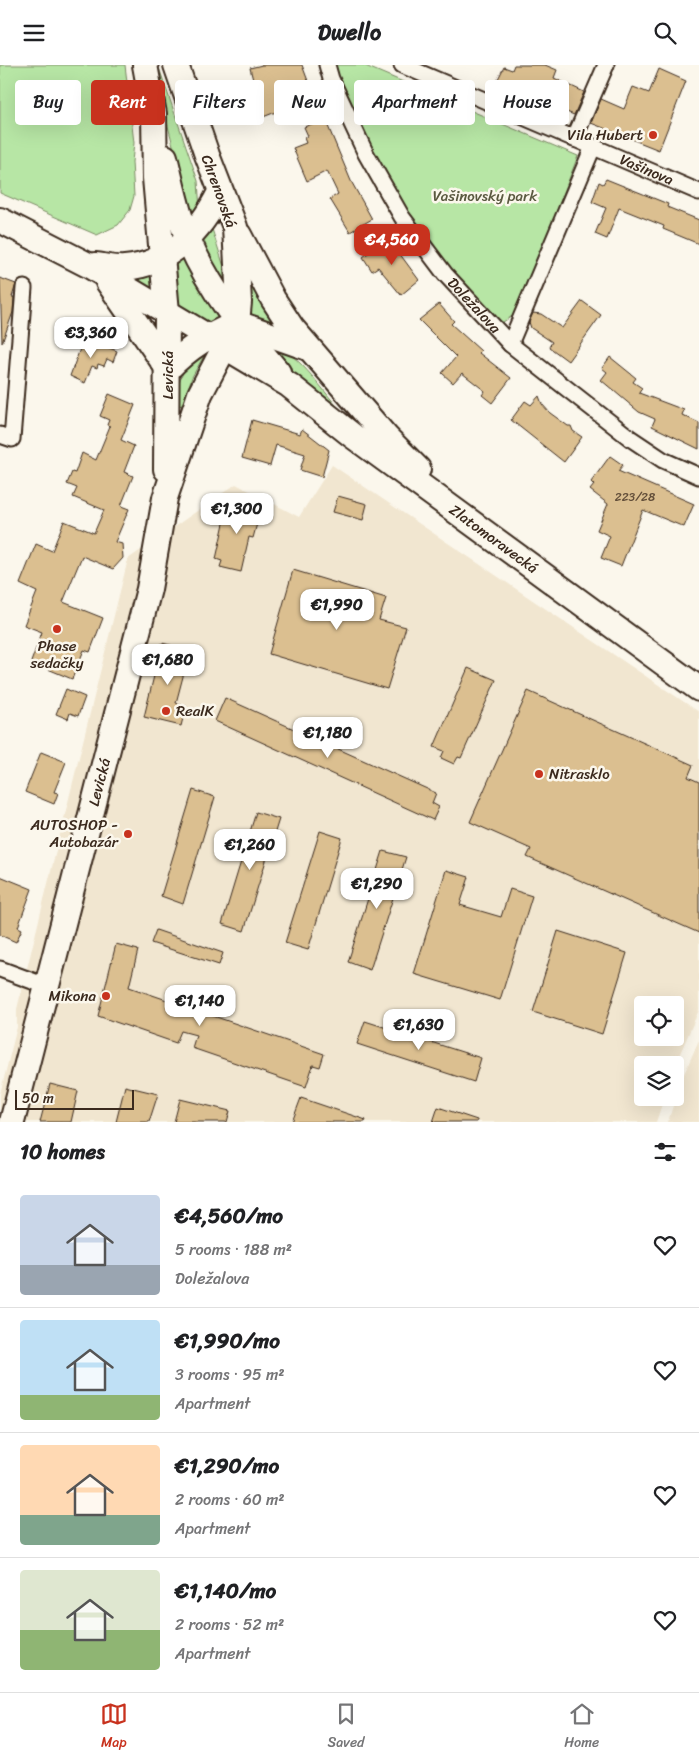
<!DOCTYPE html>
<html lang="en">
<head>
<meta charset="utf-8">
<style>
  :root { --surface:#fff; --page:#f6f6f6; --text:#202124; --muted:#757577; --line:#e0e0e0; --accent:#c8321e }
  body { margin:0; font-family:Sriracha,sans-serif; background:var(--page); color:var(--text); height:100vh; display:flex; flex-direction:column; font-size:19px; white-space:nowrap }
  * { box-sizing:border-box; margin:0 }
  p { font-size:16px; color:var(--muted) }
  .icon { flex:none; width:28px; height:28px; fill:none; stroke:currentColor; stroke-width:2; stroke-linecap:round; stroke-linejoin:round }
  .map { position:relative; height:1057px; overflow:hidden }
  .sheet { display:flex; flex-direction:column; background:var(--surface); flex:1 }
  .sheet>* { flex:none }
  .top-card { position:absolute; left:15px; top:15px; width:670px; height:45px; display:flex; gap:10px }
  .controls { position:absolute; left:634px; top:931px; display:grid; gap:10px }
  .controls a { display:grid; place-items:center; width:50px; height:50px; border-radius:5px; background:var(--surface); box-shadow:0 5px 20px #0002; font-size:25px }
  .scale { position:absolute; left:15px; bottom:12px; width:119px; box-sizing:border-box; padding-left:5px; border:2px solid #3b2a1e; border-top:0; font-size:14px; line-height:18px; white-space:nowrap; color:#3b2a1e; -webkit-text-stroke:4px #fbf7ec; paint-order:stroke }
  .price { position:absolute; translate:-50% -42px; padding:0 11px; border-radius:10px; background:#fff; color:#222; font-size:16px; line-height:32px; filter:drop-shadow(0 1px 2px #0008) }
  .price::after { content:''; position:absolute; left:50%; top:30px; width:15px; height:11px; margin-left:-8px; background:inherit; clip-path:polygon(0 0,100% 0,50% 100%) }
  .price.current { background:var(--accent); color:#fff }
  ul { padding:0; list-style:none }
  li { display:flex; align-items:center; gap:15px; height:125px; padding:0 20px }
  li+li { border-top:1px solid var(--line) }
  li span { display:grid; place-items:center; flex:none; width:140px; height:100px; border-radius:5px; color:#555 }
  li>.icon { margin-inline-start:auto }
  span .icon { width:60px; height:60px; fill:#fffc; stroke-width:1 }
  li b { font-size:21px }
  h2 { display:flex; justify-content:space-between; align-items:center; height:60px; padding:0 20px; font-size:21px }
  .tag { padding:0 18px; border-radius:5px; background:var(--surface); box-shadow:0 5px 20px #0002; font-size:18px; line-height:45px }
  .tag.current { background:var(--accent); color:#fff }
  header { display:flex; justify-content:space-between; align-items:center; height:65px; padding:0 20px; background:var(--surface); font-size:22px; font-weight:800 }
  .tab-bar { display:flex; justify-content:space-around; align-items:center; height:70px; border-top:1px solid var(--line); background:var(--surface); font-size:14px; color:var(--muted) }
  .tab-bar a { display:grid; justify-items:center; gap:2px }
  .tab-bar .current { color:var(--accent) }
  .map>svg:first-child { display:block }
</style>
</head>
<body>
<header><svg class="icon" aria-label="menu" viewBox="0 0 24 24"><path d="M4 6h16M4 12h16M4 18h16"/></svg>Dwello<svg class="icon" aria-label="search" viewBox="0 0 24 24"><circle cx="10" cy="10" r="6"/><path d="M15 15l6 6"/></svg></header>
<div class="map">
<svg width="699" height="1057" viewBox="0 0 699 1057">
  <rect width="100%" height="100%" fill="#fbf7ec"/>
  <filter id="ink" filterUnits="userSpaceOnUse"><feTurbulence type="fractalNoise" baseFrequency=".02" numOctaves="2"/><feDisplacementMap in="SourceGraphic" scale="10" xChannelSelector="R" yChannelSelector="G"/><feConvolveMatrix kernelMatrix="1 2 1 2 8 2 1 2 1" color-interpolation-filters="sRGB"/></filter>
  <g filter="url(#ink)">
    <path fill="#f1e6d0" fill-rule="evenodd" d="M332,400L699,647V945L675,1000H642V1032L664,1033L656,1057H0V1029L17,962V944L128,494L236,419L299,452ZM642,940H675V972H642Z
      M699,975V1057H668L680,1018Z"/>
    <path fill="#b7e6a5" stroke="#798862" d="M0,0H125L134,78L132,97L134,131L130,145L118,160L97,170L0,128Z
      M156,0H158L198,116L200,145L193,157L162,38Z
      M336,0H363L578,91L517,248L503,257L490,252L415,160L389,123L343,28Z
      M212,164L231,224L227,230L201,176Z
      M183,191L221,254L207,262L174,241L172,198Z
      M154,207L155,229L131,213Z
      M248,215L284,265L250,260Z
      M266,275C298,287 319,321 341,346C313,326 281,307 266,275Z
      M206,287L192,312L182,341L176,339L179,317L189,294Z"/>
    <path fill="#dbbf90" stroke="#3b2a1e" d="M262,0H302L314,32L258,54L245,22L254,19L250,3Z
      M514,0H545L557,5L554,13L584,27L574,50L496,18L504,2L512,5Z
      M659,4L686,16L659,85L591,58L601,34L624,44L633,22L649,28Z
      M325,54L351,116L372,154L350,167L330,134L338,129L327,106L307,116L293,83L306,78L304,73L308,71L304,62Z
      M606,114L668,139L667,142L699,155V179L663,164L664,161L619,143L607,174L595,169L606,143L592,137L599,117L603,119Z
      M388,173L419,215L401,230L378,202L372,206L363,192Z
      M0,213L16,219L12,232H14L13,247L2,278Z
      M582,236L601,250L568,296L549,282L552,277L531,263L529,257L533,248L541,249L562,263Z
      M439,239L454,256L451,259L481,286L479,288L511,313L492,338L482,330L485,326L462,308L453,318L442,308L456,292L419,255Z
      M84,273L117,286L113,297L107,294L104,301L98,299L97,303L92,301L85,318L70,311Z
      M610,292L636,313L633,317L642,323L639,328L684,345L682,350L699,358V384L652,361L655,354L639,347L601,315L607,307L602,303Z
      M109,329L135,340L121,375L134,381L124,407L133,411L121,441L129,444L115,477L122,479L123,493L113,504L82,491L63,537L103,553L90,587L84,585L72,614L31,597L42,567L24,560L37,527L20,519L36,479L52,486L64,456L94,468L104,445L73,432L77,423L67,419L72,407L75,408L82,388L96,395L110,361L107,360L109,355L100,351Z
      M539,331L542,339L550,348L568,361H571L573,366L582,372L564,397L511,355L525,336L531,340Z
      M252,355L300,369L302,364L329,385L322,412L300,405L305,389L276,380L270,401L242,393Z
      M610,391L623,400L618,406L694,439L684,462L643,445L621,501L601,493L610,471L597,465L608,439L590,425L594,420L591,417Z
      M338,431L367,439L363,455L333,447Z
      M229,436L261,444L253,473L249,472L241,507L220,502L222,496L216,494Z
      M293,505L386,533L379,555L406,562L387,624L269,589Z
      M162,578L190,585L176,638L186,641L181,661L144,652Z
      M468,603L496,615L461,693L458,692L454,699L441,693L444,686L434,682Z
      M66,624L85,632L78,651L70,648L68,654L56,649Z
      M528,626L693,700L688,712L699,717V868L527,792L531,784L470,757Z
      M225,633L436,728L432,738L439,742L433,755L215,656Z
      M41,687L66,697L54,727L58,728L54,739L25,727Z
      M193,725L215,732L183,839L161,831Z
      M256,747L279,754L244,866L222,859Z
      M320,766L342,773L308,885L285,878Z
      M383,786L406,792L370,905L348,897Z
      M446,805L469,812L460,840L501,852L510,824L532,831L500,935L414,909Z
      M0,811L32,824L18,862L22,864L16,877L0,870Z
      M156,865L223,888L219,900L151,878Z
      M558,866L627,888L602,969L533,947Z
      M116,879L138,885L129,922L324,989L320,1002L313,1000L306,1022L192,983L196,970L181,966L176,978L98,951Z
      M365,956L481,993L474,1017L357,979Z
      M50,1019L78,1026L71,1057H40Z
      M125,1021L158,1029L149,1057H116Z
      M301,1033L366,1055L365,1057H292Z
      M180,1034L230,1046L227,1057H174Z
      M438,1042L477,1055V1057H433Z"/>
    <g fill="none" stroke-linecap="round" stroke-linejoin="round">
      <g stroke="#3b2a1e" stroke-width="19">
        <g id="minor">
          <path id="s1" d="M327,0L331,14L366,89L402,152L445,209L510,279L630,373L663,395L699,411"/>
          <path id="s2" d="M402,0L699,127"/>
          <path d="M574,74L606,0"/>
          <path d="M510,279L593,82"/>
          <path d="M0,370L12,374L24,223"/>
          <path d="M0,904L46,921"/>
        </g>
      </g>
      <g stroke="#3b2a1e" stroke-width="28">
        <g id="primary">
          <path d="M145,0L154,49L155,113L167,247L166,404"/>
          <path d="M165,92C172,119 177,148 188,174C209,224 243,266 278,307"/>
          <path id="s3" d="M0,155L88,200L289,320L353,371L699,624"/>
          <path d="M239,170L273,234L292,263L387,373L418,404"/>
          <path d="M95,200C105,201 115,204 125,203C171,199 201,165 220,127"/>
          <path d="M108,217L168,304"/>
          <path d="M168,304C189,282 210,270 237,258L308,283"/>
          <path id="s4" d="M12,1057L149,524L165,433L200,329L237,258L239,237L235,162L207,90L176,0"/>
        </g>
      </g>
      <use href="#minor" stroke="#fbf7ec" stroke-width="15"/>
      <use href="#primary" stroke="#fbf7ec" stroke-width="24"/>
    </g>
  </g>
  <g fill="#c8321e" stroke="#fbf7ec" stroke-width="2">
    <circle cx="653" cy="70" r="5"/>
    <circle cx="57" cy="564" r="5"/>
    <circle cx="166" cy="646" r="5"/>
    <circle cx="539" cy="709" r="5"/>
    <circle cx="128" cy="769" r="5"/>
    <circle cx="106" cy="931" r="5"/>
  </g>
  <g text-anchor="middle" stroke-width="5" stroke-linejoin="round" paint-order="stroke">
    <g font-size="12" fill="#634f3a">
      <text x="635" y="436">223/28</text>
    </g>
    <g font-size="15" fill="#3b2a1e" stroke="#fbf7ec" text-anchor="end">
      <text x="643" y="75">Vila Hubert</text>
      <text x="57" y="586" text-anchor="middle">Phase<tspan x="57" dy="17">sedačky</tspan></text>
      <text x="176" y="651" text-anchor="start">RealK</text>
      <text x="549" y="714" text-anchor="start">Nitrasklo</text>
      <text x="118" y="765">AUTOSHOP -<tspan x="118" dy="17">Autobazár</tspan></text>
      <text x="96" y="936">Mikona</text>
    </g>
    <g font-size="15" fill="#3b2a1e" stroke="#fbf7ec">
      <text dy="5" stroke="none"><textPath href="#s2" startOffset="266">Vašinova</textPath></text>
      <text transform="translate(219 126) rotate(70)" y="5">Chrenovská</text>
      <text dy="5" stroke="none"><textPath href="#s1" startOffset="284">Doležalova</textPath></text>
      <text transform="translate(168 310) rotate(-90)" y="5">Levická</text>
      <text dy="5" stroke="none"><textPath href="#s3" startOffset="589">Zlatomoravecká</textPath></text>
      <text dy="5" stroke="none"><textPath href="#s4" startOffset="351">Levická</textPath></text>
    </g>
    <g font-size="15" fill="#5a5940" stroke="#fbf7ec">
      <text x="485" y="136">Vašinovský park</text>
    </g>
  </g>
</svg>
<div class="controls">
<a><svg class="icon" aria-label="locate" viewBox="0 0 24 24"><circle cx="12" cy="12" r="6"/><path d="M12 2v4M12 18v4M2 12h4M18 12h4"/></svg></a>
<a><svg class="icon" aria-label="layers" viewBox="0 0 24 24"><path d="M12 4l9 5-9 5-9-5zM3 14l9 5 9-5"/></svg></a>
</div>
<div class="scale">50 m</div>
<b class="price current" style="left:392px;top:201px">€4,560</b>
<b class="price" style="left:91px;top:294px">€3,360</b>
<b class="price" style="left:237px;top:470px">€1,300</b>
<b class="price" style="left:337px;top:566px">€1,990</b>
<b class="price" style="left:168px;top:621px">€1,680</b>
<b class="price" style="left:328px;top:694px">€1,180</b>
<b class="price" style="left:250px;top:806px">€1,260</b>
<b class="price" style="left:377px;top:845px">€1,290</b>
<b class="price" style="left:200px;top:962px">€1,140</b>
<b class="price" style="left:419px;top:986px">€1,630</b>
<div class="top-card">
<a class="tag">Buy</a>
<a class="tag current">Rent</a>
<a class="tag">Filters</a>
<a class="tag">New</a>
<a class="tag">Apartment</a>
<a class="tag">House</a>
</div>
</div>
<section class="sheet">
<h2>10 homes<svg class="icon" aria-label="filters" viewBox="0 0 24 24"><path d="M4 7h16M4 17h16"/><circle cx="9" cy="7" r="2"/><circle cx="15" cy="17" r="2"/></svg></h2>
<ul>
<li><span style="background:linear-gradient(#c9d6e8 70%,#9aa5b1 0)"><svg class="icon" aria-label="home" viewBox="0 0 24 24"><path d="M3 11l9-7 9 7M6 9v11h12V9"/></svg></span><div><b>€4,560/mo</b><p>5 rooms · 188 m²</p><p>Doležalova</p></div><svg class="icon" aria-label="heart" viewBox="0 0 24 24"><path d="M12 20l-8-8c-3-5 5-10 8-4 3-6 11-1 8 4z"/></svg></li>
<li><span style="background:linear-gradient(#bfe0f5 75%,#8fb573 0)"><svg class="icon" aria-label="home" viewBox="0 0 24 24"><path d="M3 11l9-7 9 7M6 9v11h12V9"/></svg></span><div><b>€1,990/mo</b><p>3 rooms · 95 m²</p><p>Apartment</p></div><svg class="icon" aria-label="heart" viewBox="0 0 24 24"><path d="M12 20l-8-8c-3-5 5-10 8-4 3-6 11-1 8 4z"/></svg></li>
<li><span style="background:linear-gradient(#ffd9b3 70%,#7fa58c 0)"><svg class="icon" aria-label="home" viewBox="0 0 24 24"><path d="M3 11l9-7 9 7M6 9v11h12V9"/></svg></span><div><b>€1,290/mo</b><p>2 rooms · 60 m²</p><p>Apartment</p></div><svg class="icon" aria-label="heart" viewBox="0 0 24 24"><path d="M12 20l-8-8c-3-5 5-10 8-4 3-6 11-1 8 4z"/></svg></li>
<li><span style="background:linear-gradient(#dfe7d0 60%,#8fb573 0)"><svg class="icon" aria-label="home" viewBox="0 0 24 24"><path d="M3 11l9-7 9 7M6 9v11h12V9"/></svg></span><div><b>€1,140/mo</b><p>2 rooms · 52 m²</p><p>Apartment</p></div><svg class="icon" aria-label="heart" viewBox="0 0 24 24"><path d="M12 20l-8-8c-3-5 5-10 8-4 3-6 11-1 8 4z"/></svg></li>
</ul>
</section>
<nav class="tab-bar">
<a class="current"><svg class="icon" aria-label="map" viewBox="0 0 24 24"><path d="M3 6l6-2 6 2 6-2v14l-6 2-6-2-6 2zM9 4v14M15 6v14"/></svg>Map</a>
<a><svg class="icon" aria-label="saved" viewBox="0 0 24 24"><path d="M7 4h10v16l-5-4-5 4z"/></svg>Saved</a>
<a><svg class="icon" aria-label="home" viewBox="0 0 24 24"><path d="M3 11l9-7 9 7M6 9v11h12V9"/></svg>Home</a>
</nav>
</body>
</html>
